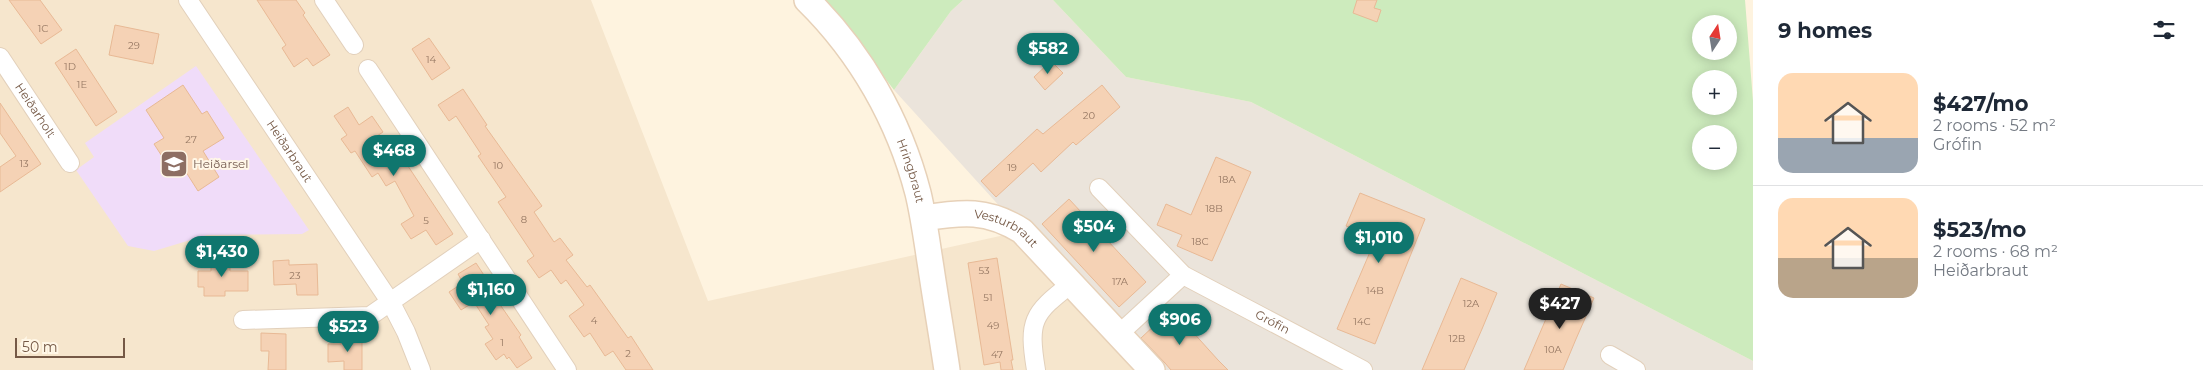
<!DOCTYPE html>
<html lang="en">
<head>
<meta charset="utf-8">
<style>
  :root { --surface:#fff; --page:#f6f6f7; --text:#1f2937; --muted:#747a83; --line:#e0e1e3; --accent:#0f766e }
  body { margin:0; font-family:Montserrat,sans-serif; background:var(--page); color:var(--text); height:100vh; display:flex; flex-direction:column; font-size:19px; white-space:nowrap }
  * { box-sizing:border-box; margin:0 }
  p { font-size:16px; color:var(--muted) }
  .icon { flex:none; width:28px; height:28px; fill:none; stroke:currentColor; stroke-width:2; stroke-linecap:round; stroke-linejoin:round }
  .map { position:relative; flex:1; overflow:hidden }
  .panel { display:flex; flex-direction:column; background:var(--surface); width:450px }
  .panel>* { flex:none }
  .needle { width:32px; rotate:12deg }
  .tools { position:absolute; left:1692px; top:15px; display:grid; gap:10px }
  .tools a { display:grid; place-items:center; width:45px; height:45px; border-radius:50%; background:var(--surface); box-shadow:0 2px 12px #0003; font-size:25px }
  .scale { position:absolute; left:15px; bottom:12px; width:110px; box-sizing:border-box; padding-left:5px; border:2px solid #755946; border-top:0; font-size:14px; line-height:18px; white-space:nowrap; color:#755946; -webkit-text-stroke:4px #fff7e7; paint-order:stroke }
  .price { position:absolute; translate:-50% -42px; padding:0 11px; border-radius:18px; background:var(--accent); color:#fff; font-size:16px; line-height:32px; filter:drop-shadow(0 1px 2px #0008) }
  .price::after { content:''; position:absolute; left:50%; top:30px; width:15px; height:11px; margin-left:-8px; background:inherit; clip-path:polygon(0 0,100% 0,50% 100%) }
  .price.on { background:#222; color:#fff }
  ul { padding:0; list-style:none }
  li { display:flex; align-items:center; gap:15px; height:125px; padding:0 25px }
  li+li { border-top:1px solid var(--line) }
  li span { display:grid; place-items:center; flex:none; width:140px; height:100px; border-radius:15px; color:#555 }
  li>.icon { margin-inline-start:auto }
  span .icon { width:60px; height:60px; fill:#fffc; stroke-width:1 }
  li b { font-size:21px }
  h2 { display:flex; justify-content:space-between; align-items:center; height:60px; padding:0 25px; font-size:21px }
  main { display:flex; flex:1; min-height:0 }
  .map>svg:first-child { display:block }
</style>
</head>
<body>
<main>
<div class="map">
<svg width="1753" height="370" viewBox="0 0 1753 370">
  <rect width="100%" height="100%" fill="#fef3df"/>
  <path fill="#f6e6cd" d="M0,0H591L708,301L1022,231L1152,370H0Z"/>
  <path fill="#ebe4db" d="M963,0H1053L1126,77L1251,102L1753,361V370H1152L1022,231L894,90L951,11Z"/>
  <path fill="#f0dcf9" d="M196,66L309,230L302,234L207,235L154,251L128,246L76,170L94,157L85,143Z"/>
  <path fill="#cdebbd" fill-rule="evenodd" d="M819,0H963L951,11L894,90L846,27Z
    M1053,0H1745L1753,101V361L1251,102L1126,77ZM1701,24H1729V51H1701ZM1701,79H1729V106H1701ZM1701,134H1729V161H1701Z"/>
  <path fill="#f5d2b5" stroke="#e8b995" d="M9,0H40L62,30L41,44Z
    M257,0H296L305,13L303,15L330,55L313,66L307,58L294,67L282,48L286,45Z
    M1357,0H1377L1374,8L1381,10L1377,22L1353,13Z
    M115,25L159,34L153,64L109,55Z
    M429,38L450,68L432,80L412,49Z
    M76,49L117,112L96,126L55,63Z
    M1051,61L1063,73L1045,90L1034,77Z
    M183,85L202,114L207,111L224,138L203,151L219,177L198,191L179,161L169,167L154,144L164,138L146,110Z
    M1102,85L1120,107L1076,145L1073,142L1041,172L1033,163L996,197L981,181L1037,129L1043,134Z
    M463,89L487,125L485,126L542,206L534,212L554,242L560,238L573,255L566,260L587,287L590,285L628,338L631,336L653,370H626L613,351L605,356L590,333L584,337L569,316L584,305L566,280L561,284L551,270L539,278L527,261L534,256L498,202L506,197L478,156L481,154L456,116L449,121L438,105Z
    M0,103L41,164L0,192V167L16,156L0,133Z
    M348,107L359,125L372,116L383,132L371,140L385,164L400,154L453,234L436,245L426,230L411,239L401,224L414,216L395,181L386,186L378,173L372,177L355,151L351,153L341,139L347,135L334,116Z
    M1216,157L1251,172L1212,261L1177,246L1182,235L1157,225L1166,204L1191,215Z
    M1360,193L1425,219L1375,344L1337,329L1376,238L1346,226Z
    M1069,199L1146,282L1119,307L1042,224Z
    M211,257H230V271H248V291H225V296H204V287H198V271H211Z
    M997,258L1013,360H1011L1013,370H1001L1000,362L984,365L968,263Z
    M289,260V265L317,264L318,295H297L296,284L274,285L273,261Z
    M476,263L495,292L492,293L521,335L519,337L532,358L517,368L509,357L507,359L504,354L496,360L485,344L493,339L485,327L489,325L474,302L461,310L449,292L463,283L458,274Z
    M1461,278L1497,293L1482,329L1464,370H1422Z
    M1561,284L1594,298L1576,339L1563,370H1524Z
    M1172,309L1218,360L1228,370H1171L1165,363L1141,338Z
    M261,333L286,334V370H268L269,351H261Z
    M341,336H362V370H344V361L328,362V344H341Z"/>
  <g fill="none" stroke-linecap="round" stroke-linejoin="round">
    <g stroke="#e2d0bb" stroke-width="20">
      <g id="street">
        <path id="s1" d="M188,0L391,303L406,332L421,370"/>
        <path d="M324,0L354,45"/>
        <path id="s2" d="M0,57L70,163"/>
        <path d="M368,69L567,370"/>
        <path id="s3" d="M1099,188L1183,275L1363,370"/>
        <path d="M243,320L370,316L481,239"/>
        <path d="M1119,334L1183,275"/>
        <path d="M1610,355L1636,370"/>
        <path d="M1036,370C1028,321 1032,314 1071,284"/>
      </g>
    </g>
    <g stroke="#e7d1b8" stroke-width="28">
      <g id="secondary">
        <path id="s4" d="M807,0C861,53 899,120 918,193C924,218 927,243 931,268C936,302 942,336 947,370"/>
        <path id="s5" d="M924,218C962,212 987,209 1022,231L1152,370"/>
      </g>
    </g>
    <use href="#street" stroke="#fff" stroke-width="18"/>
    <use href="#secondary" stroke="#fff" stroke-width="25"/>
  </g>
  <defs>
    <g id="school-square" transform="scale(1.4375)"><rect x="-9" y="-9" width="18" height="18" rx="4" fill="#8d6e63" stroke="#fff7e7"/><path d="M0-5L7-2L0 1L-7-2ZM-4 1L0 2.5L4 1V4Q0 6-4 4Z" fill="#fff"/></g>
  </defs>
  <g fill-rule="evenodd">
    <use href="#school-square" x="174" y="164"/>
  </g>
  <g text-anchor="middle" stroke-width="4" stroke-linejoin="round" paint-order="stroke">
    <g font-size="10" fill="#957762">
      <text x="43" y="32">1C</text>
      <text x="134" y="49">29</text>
      <text x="431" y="63">14</text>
      <text x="70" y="70">1D</text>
      <text x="82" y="88">1E</text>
      <text x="1089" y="119">20</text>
      <text x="191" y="143">27</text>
      <text x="24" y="167">13</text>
      <text x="498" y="169">10</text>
      <text x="1012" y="171">19</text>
      <text x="1227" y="183">18A</text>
      <text x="1214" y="212">18B</text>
      <text x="524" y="223">8</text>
      <text x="426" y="224">5</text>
      <text x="1200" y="245">18C</text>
      <text x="984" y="274">53</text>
      <text x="295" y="279">23</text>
      <text x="1120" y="285">17A</text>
      <text x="1375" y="294">14B</text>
      <text x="988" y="301">51</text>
      <text x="1471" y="307">12A</text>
      <text x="594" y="324">4</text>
      <text x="1362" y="325">14C</text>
      <text x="993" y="329">49</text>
      <text x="1457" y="342">12B</text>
      <text x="502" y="346">1</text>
      <text x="1553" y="353">10A</text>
      <text x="628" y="357">2</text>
      <text x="997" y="358">47</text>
    </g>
    <g font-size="12" fill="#755946" stroke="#fff7e7">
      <text dy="4" stroke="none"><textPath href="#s2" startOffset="64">Heiðarholt</textPath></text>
      <text dy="4" stroke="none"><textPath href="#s1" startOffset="182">Heiðarbraut</textPath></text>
      <text dy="4" stroke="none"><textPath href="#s4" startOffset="202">Hringbraut</textPath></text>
      <text dy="4" stroke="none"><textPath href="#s5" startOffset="86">Vesturbraut</textPath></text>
      <text dy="4" stroke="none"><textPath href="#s3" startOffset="222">Grófin</textPath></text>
    </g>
    <g font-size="12" fill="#785e54" stroke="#fff7e7" text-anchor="start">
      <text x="193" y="168">Heiðarsel</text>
    </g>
  </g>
</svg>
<div class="tools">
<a><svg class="needle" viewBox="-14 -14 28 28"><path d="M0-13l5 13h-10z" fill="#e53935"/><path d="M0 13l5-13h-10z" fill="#747a83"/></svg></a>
<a>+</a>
<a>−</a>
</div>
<div class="scale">50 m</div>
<b class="price" style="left:1048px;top:75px">$582</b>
<b class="price" style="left:394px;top:177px">$468</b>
<b class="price" style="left:1094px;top:253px">$504</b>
<b class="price" style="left:1379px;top:264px">$1,010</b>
<b class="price" style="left:222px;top:278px">$1,430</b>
<b class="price" style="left:491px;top:316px">$1,160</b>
<b class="price on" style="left:1560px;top:330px">$427</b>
<b class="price" style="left:1180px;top:346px">$906</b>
<b class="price" style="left:348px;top:353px">$523</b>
</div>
<section class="panel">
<h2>9 homes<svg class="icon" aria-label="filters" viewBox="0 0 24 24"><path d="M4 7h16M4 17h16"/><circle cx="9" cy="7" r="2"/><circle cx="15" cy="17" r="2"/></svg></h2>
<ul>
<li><span style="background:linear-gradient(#ffd9b3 65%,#9aa5b1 0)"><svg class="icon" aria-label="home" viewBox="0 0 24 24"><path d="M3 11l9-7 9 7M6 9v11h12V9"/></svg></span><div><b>$427/mo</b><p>2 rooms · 52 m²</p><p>Grófin</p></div></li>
<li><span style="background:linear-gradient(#ffd9b3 60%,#b9a48a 0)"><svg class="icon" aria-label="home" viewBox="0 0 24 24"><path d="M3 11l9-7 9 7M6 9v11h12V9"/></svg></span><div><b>$523/mo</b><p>2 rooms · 68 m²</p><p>Heiðarbraut</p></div></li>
</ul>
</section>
</main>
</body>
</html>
